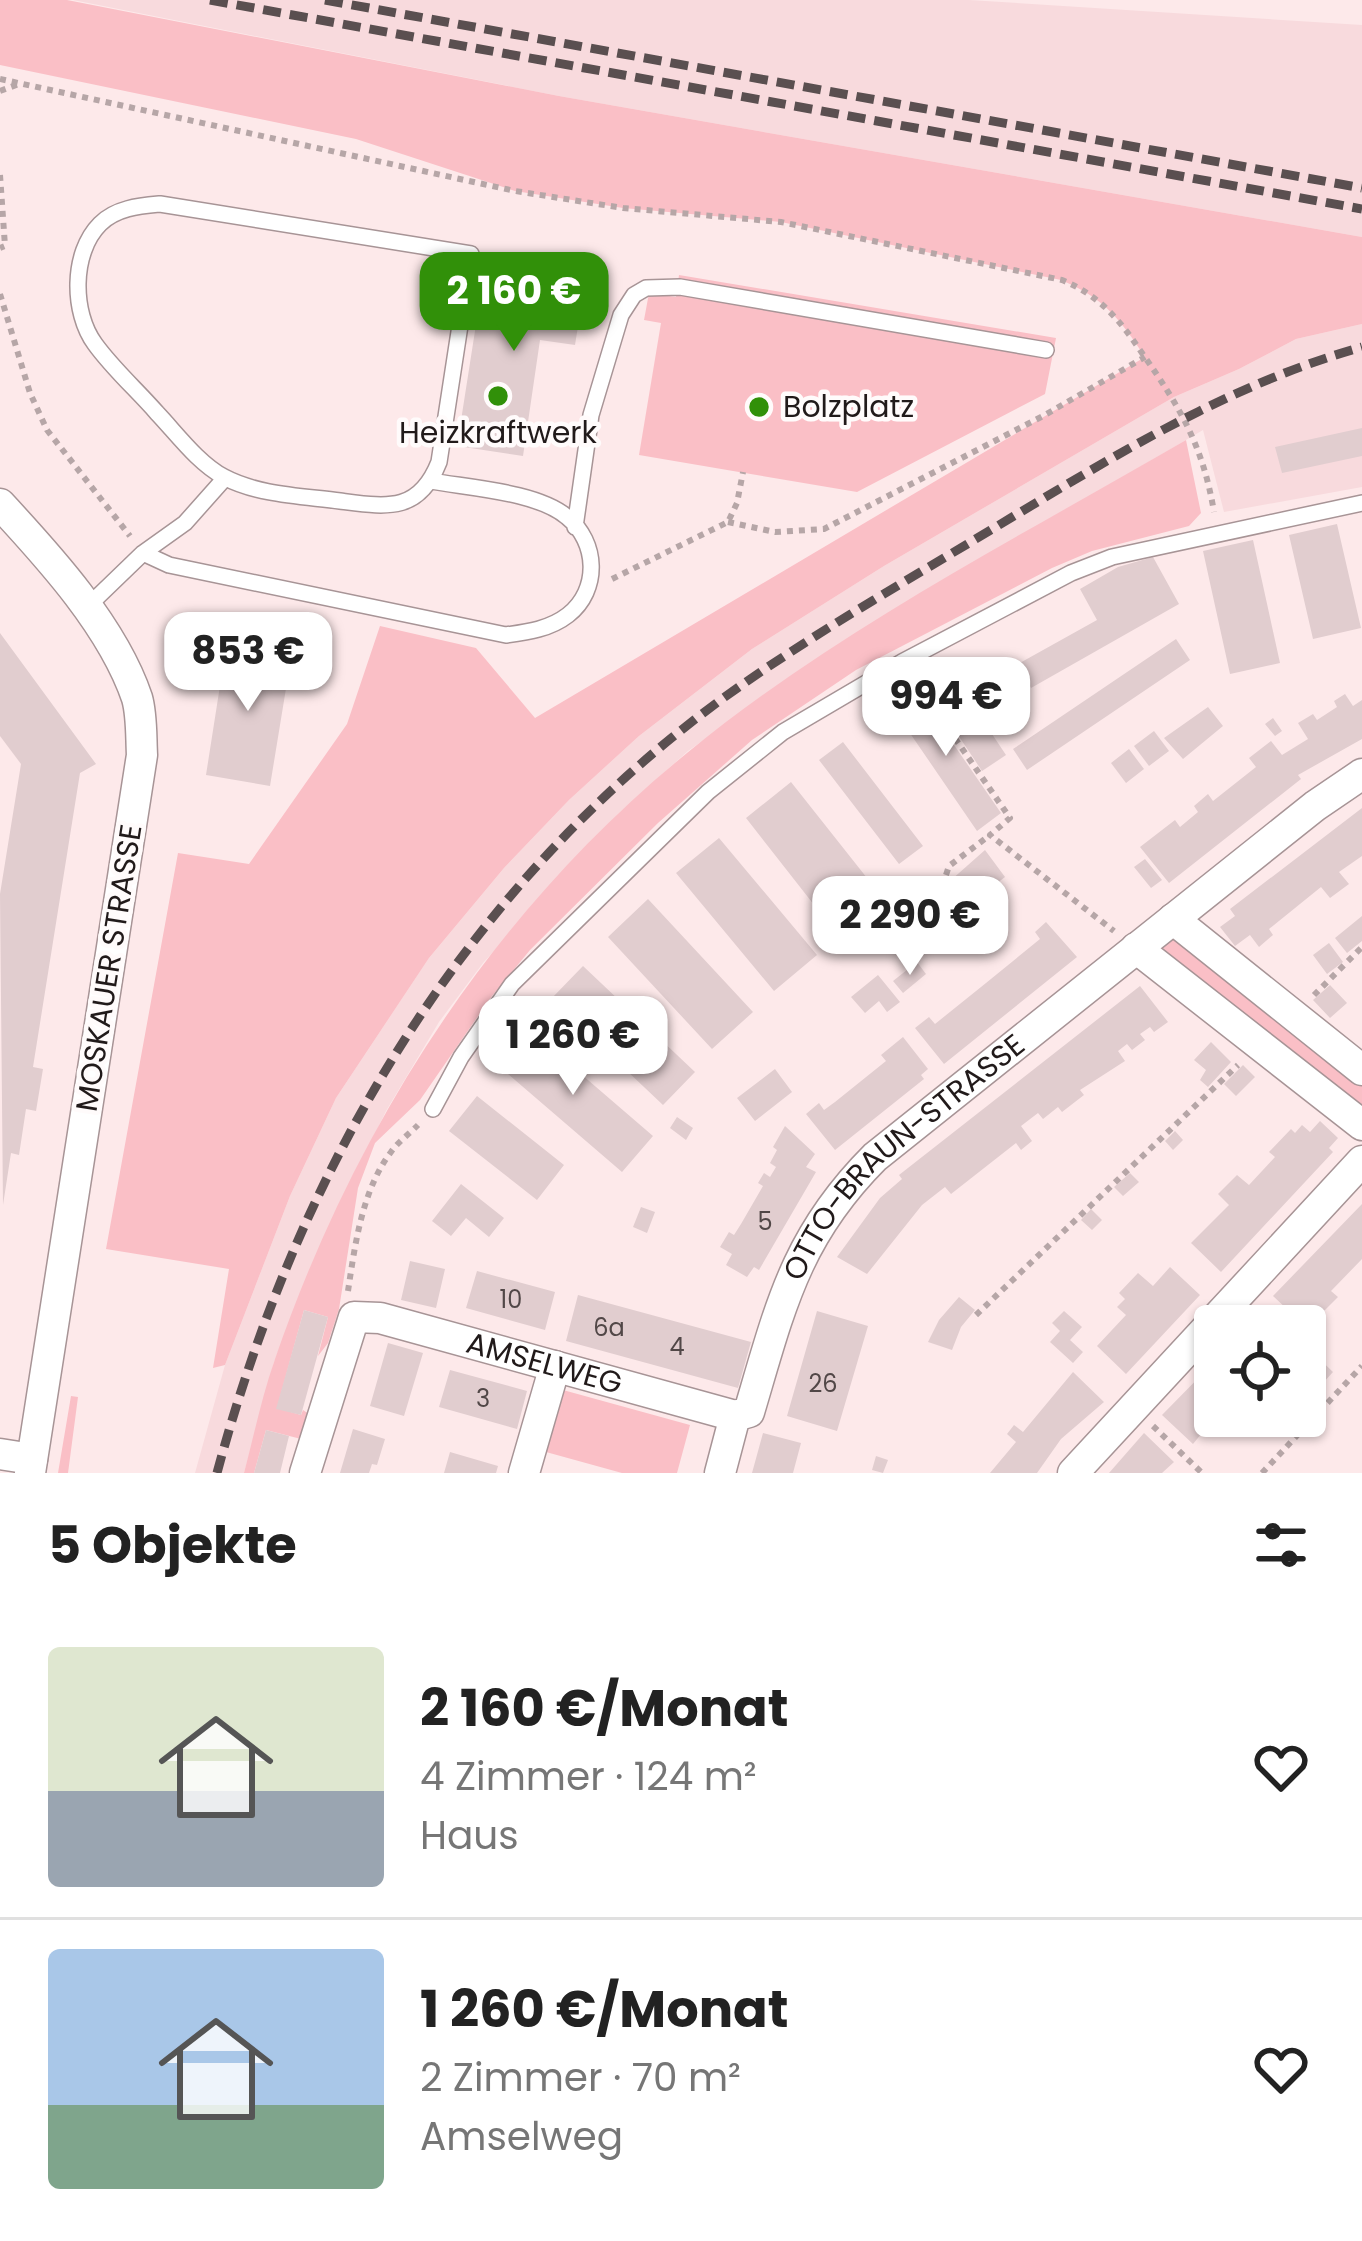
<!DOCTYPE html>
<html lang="de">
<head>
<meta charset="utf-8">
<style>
  :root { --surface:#fff; --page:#f2f2f2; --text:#222; --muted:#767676; --line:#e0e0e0; --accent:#319009 }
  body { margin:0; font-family:Poppins,sans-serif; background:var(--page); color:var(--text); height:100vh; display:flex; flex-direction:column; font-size:45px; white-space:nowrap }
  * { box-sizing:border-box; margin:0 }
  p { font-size:39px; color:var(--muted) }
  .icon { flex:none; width:66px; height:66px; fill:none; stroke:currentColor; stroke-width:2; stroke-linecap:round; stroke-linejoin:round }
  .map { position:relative; height:1473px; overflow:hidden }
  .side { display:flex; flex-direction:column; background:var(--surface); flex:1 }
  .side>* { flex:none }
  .buttons { position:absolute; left:1194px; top:1305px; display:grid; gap:24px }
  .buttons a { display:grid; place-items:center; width:132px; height:132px; border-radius:12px; background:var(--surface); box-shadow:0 3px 9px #0004; font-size:60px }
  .price { position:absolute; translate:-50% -102px; padding:0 27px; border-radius:24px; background:#fff; color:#222; font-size:39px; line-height:78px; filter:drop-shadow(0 3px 6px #0008) }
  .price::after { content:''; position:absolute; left:50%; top:72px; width:36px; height:27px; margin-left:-18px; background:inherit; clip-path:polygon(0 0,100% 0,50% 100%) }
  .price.selected { background:var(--accent); color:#fff }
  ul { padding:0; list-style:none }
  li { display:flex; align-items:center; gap:36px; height:300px; padding:0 48px }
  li+li { border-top:3px solid var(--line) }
  li span { display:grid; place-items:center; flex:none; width:336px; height:240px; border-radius:12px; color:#555 }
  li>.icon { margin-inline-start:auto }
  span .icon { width:144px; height:144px; fill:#fffc; stroke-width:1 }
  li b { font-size:51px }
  h2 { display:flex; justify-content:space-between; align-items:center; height:144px; padding:0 48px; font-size:51px }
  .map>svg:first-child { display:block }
</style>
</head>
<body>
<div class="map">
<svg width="1362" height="1473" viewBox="0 0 1362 1473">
  <rect width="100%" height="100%" fill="#fde9ea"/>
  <path fill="#f8dadd" d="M73,0H969L1362,25V237L559,96Z
    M1362,324V487L1224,512L1203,430L879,620L778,687L688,751L619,813L483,963L439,1022L386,1111L314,1260L274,1362L244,1473H195L225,1365L290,1196L336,1098L429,958L504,868L569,800L639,736L752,649L884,566L1174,397L1239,369L1296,339Z"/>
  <path fill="#fabfc6" d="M0,0H67L559,96L1362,237V324L1296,339L1239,369L1174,397L884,566L752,649L639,736L569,800L504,868L429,958L336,1098L290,1196L225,1365L213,1368L229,1269L106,1249L178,853L249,864L347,724L380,626L476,648L535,718L1145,357C1120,319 1104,298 1061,280L781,222L623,208L515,191L356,139L0,65Z
    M679,275L1056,338L1045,394L857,492L639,455L661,323L644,320L649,293L676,297Z
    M1186,440L1201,513L1189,526L1092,551L1052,568L856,670L752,740L658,823L530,950L492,996L420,1100L375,1143L358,1188L339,1309L328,1343L318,1356L328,1317L304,1310L277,1408L301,1415L303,1410L312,1416L305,1440L266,1430L254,1473H244C254,1435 262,1396 275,1359C356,1124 494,910 687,753C838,629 1018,538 1186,440Z
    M1177,936L1362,1080V1115L1156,953Z
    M563,1390L690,1425L677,1473H622L546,1452Z
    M71,1396L78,1397L68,1473H58Z"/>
  <path fill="#e1cdcf" d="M551,265L587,270L575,345L540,340L523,456L457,446L485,267L517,272L514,291L547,297Z
    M1362,428V456L1282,473L1275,447Z
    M1337,524L1361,628L1313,639L1289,535Z
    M1253,540L1280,663L1230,674L1203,551Z
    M1153,557L1179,604L1031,688L1018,664L1097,620L1080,589L1118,567Z
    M0,633L96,764L80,773L33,1067L43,1069L36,1111L26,1109L19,1155L11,1153L3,1205L0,894L21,764L0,736Z
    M1176,639L1190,660L1027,770L1013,749Z
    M227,641L272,647L270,655L291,658L270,786L206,775Z
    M950,671L1006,755L982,771L926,687Z
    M914,687L1001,813L977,831L890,704Z
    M1345,694L1353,706L1362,700V739L1298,775L1301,779L1169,883L1140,847L1175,820L1180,827L1198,812L1194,806L1208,794L1213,801L1256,767L1249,758L1271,741L1282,755L1308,739L1298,723L1313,714L1317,720L1337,707L1334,701Z
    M1208,707L1223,726L1183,759L1164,738Z
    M1273,718L1282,731L1275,736L1265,724Z
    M1154,731L1169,751L1149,766L1134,746Z
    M843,742L923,846L899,864L819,760Z
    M1129,749L1144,769L1126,783L1111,763Z
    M791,782L886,902L840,938L746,818Z
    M1362,808V856L1339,872L1349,884L1330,898L1321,887L1269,929L1273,935L1259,947L1250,935L1235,946L1220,927L1235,916L1230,909Z
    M719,838L817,955L774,991L676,873Z
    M985,850L1005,877L951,919L933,896Z
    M1145,859L1162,880L1151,888L1134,867Z
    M648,899L753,1012L712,1049L608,937Z
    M1362,916V941L1347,953L1335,938Z
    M1046,922L1077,957L944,1064L915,1028L929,1017L935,1024L986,983L1040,939L1035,932Z
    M1329,943L1343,962L1327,974L1313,955Z
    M917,962L926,974L903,993L893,981Z
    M583,966L695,1072L663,1105L551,999Z
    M878,975L900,1002L887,1012L879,1001L865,1013L851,997Z
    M1330,985L1347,1003L1330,1018L1313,1000Z
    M1140,986L1168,1022L1154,1032L1150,1027L1140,1034L1145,1040L1132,1050L1127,1044L1118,1051L1125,1061L1080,1090L1084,1095L1062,1112L1058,1107L1043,1119L1038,1113L1021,1126L1032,1141L1021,1150L1016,1143L951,1194L945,1187L922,1205L867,1274L837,1257L880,1198L902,1179L899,1175Z
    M524,1025L653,1136L622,1172L493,1061Z
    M903,1037L928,1069L921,1075L924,1079L835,1150L806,1114L819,1103L824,1110L835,1102L886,1061L881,1055Z
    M1211,1042L1231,1062L1208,1087L1200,1080L1206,1070L1194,1060Z
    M1243,1065L1255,1077L1236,1096L1224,1084Z
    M775,1069L792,1092L755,1121L737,1098Z
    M477,1096L564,1165L537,1200L449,1131Z
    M677,1117L693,1128L686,1140L670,1128Z
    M1320,1121L1338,1138L1329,1148L1333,1152L1221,1272L1191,1243L1229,1205L1218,1194L1237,1175L1249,1185L1275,1157L1269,1152L1291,1129L1295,1133L1302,1125L1310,1132Z
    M785,1126L815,1154L806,1167L816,1172L759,1270L754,1267L747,1277L726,1265L732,1254L720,1247L729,1232L734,1235L741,1224L763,1186L758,1183L764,1173L770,1177L776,1167L770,1163L777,1150L773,1147Z
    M1175,1131L1183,1140L1173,1150L1165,1141Z
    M1130,1173L1139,1182L1123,1196L1114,1187Z
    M461,1184L504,1218L489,1237L466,1218L451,1236L432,1221Z
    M1362,1204V1259L1331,1291L1338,1297L1315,1320L1311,1317L1304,1325L1273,1296Z
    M641,1207L655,1212L647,1233L633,1227Z
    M1091,1209L1102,1220L1092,1230L1081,1220Z
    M410,1261L445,1269L436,1308L401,1300Z
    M1170,1267L1200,1295L1126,1374L1097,1346L1126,1315L1117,1307L1125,1299L1119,1293L1138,1273L1153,1286Z
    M477,1271L555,1292L545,1330L466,1308Z
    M578,1295L751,1342L738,1388L566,1341Z
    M959,1297L975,1310L961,1327L952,1350L928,1342L939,1320Z
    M304,1310L328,1317L301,1415L276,1409Z
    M817,1311L868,1326L837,1431L787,1416Z
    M1064,1311L1082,1327L1070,1340L1083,1352L1073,1363L1050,1342L1060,1331L1052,1323Z
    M388,1343L423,1353L404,1416L370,1406Z
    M1305,1345L1333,1372L1323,1383L1305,1366Z
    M1215,1361V1417L1193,1444L1162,1415Z
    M450,1370L527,1391L517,1429L439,1407Z
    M1073,1372L1104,1402L1061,1439L1037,1473H990L1016,1442L1007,1434L1014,1425L1023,1432Z
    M353,1429L385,1439L377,1465L372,1464L369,1473H340Z
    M266,1430L289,1436L280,1473H254Z
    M763,1433L801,1443L793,1473H752Z
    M1144,1433L1174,1462L1162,1473H1109Z
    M450,1452L498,1466L496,1473H444Z
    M876,1456L888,1460L883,1473L872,1470Z"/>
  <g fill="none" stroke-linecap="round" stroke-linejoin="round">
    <g stroke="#a79496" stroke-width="18">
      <path id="service" d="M160,204L471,254L439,462C419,513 387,507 340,501C302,496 258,495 224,477C198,463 177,434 157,413C137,390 113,369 95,344C72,313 71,253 100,224C116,208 139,206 160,204Z
        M575,527L591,415L621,315L634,295L646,288L680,287L1046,350
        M143,553L169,565L506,635C528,632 550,629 568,615C600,590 598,542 567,517C538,492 470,488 431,481
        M86,608L143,553L185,523L225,478
        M433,1109L461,1057L512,984L708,792L783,732L902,662L1071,573L1112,557L1362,503"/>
    </g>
    <g stroke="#a79496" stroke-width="33">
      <g id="minor">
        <path d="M0,504C50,558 113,627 137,698C142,715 141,737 142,755L30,1473"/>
        <path d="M1173,919L1362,1070"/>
        <path d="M1136,948L1362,1125"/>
        <path d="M0,1454L32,1459"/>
        <path id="s1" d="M305,1473L354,1317L380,1318L735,1416"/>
        <path d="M524,1473L555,1366"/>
        <path id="s2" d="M720,1473L735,1416L749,1412C780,1308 795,1237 875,1157L1315,806L1362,774"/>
        <path d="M1073,1473L1362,1161"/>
      </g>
    </g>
    <path stroke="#b6a6a7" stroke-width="6" stroke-dasharray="6 6" stroke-linecap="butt" d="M0,79L515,191L623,208L781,222L1062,280C1100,296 1119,319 1142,353C1180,407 1203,446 1214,512
      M0,91L19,84
      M0,175L5,246L0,248
      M0,294L30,393L47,430L130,536
      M728,522L775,532L824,529L1043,416L1145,357
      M612,579L728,522L737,503L743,472
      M914,679L1010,818L990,835L1114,931
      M946,875L949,866L990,835
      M1314,995L1362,947
      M348,1291C355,1245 362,1190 391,1152C398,1142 409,1134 418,1125
      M976,1315L1238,1065
      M1153,1426L1202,1473
      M1262,1473L1362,1366"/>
    <use href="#service" stroke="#fff" stroke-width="15"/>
    <use href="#minor" stroke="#fff" stroke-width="30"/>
    <path stroke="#5a4f50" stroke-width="9" stroke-dasharray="18 9" stroke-linecap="butt" d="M210,0L1362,209
      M325,0L1362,188
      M217,1473C299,1167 462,889 722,699C802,641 889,591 974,540C1100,465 1220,387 1362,347"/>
  </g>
  <g fill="#319009" stroke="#fffbfb" stroke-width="4.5">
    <circle cx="498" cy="396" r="12"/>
    <circle cx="759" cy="407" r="12"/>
  </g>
  <g text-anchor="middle" stroke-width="9" stroke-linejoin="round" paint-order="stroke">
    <g font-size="24" fill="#514747">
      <text x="765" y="1230">5</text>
      <text x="511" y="1308">10</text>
      <text x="609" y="1336">6a</text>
      <text x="677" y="1355">4</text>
      <text x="823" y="1392">26</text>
      <text x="483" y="1407">3</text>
    </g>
    <g font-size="30" fill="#211a1a" stroke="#fffbfb" text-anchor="start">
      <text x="783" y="417">Bolzplatz</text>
      <text x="498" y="443" text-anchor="middle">Heizkraftwerk</text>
    </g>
    <g font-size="30" fill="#211a1a" stroke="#fffbfb">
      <text transform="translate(109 968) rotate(-81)" y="10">MOSKAUER STRASSE</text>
      <text dy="10" stroke="none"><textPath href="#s2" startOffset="381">OTTO-BRAUN-STRASSE</textPath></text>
      <text dy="10" stroke="none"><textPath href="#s1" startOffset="360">AMSELWEG</textPath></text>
    </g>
  </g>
</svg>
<div class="buttons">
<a><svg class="icon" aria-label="locate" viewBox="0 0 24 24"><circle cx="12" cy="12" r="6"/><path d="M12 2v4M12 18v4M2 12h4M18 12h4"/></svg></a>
</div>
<b class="price selected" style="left:514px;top:354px">2 160 €</b>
<b class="price" style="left:248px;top:714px">853 €</b>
<b class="price" style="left:946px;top:759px">994 €</b>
<b class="price" style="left:910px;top:978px">2 290 €</b>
<b class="price" style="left:573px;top:1098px">1 260 €</b>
</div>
<section class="side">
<h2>5 Objekte<svg class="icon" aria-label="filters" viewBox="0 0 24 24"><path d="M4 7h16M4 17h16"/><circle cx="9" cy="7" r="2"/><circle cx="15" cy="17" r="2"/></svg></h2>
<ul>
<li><span style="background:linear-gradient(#dfe7d0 60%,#9aa5b1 0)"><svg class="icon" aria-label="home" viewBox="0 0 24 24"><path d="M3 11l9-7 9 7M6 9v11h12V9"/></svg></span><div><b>2 160 €/Monat</b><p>4 Zimmer · 124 m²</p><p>Haus</p></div><svg class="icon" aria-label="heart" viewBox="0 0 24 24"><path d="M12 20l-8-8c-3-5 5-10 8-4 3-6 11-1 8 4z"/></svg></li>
<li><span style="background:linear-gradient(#a9c7e8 65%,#7fa58c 0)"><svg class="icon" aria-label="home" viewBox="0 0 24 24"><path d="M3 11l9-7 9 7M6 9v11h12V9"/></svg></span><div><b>1 260 €/Monat</b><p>2 Zimmer · 70 m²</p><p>Amselweg</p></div><svg class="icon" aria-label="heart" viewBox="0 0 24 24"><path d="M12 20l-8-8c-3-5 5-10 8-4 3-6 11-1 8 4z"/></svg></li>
</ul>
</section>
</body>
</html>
